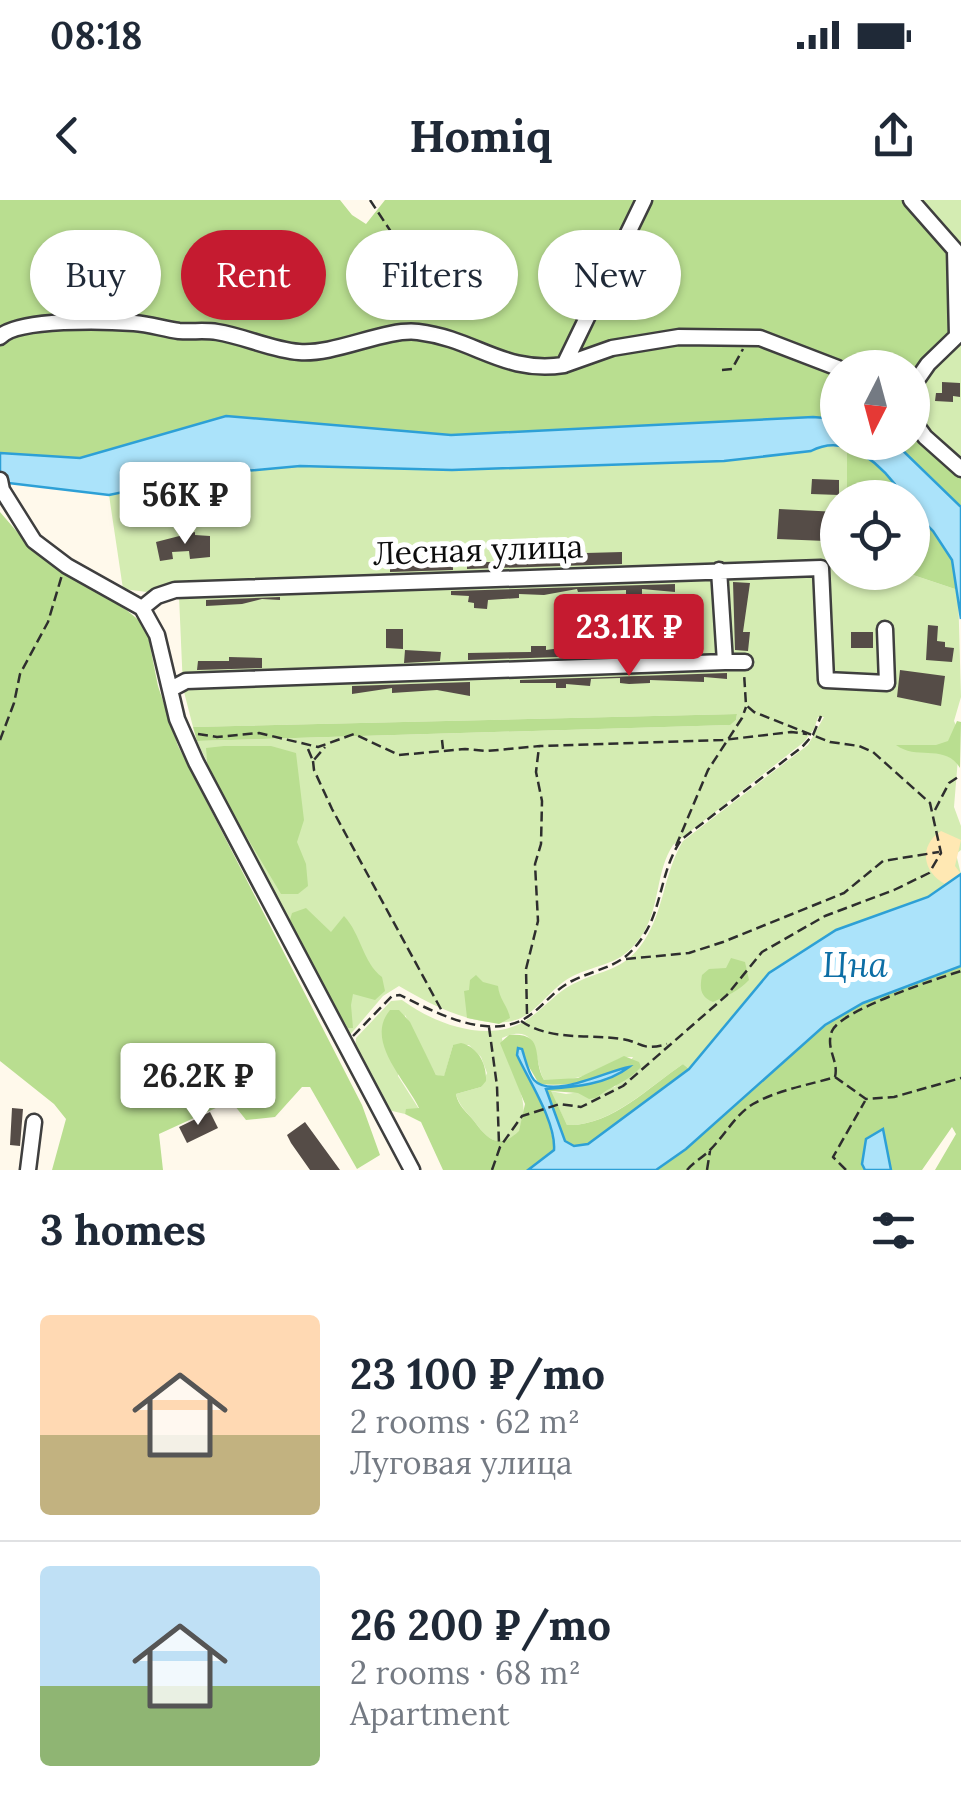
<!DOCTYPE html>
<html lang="en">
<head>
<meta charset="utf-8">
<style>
  :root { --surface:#fff; --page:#f6f6f7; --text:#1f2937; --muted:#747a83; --line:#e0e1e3; --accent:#c51b30 }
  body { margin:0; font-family:Lora,serif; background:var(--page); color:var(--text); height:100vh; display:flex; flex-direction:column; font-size:38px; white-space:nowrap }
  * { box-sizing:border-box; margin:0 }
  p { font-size:32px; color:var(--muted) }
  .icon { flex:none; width:55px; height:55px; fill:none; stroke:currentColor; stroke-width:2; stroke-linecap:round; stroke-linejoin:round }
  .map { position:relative; height:970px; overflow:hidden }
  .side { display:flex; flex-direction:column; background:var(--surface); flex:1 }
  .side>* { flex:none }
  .guide { position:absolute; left:30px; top:30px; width:902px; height:90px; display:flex; gap:20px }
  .needle { width:65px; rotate:186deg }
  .controls { position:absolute; left:820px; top:150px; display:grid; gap:20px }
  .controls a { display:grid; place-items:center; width:110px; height:110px; border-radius:50%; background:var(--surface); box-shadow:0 2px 8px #0004; font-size:50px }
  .price { position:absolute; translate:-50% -85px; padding:0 22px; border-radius:10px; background:#fff; color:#222; font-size:32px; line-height:65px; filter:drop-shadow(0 2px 5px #0008) }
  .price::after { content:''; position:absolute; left:50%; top:60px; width:30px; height:22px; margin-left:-15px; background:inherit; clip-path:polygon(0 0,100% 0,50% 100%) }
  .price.on { background:var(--accent); color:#fff }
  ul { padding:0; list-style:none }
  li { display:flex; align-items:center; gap:30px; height:250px; padding:0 40px }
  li+li { border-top:2px solid var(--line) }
  li span { display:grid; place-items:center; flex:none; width:280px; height:200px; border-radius:10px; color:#555 }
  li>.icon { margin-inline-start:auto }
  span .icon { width:120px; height:120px; fill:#fffc; stroke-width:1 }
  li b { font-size:42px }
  h2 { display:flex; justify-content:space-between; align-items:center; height:120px; padding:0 40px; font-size:42px }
  .pill { padding:0 35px; border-radius:45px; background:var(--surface); box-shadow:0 2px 8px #0004; font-size:35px; line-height:90px }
  .pill.on { background:var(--accent); color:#fff }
  .status { display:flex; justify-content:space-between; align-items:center; height:70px; padding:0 50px; background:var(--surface); direction:ltr }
  .status svg { height:28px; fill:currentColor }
  header { display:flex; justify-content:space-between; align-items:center; height:130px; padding:0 40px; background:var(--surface); font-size:45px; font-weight:700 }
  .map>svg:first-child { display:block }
</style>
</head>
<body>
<div class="status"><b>08:18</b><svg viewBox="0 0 49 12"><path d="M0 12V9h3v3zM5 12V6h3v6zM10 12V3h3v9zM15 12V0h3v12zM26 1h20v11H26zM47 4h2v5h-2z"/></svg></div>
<header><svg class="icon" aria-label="back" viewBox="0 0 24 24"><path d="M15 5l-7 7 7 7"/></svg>Homiq<svg class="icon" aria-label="share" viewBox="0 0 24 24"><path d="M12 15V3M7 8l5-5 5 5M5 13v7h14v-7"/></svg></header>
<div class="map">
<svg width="961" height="970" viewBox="0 0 961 970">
  <rect width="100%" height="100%" fill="#fff9eb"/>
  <path fill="#d4ecb2" d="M919,0H961V90Z
    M961,124V278L918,244L913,234L912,176Z
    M822,246L847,247V297L838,298V372L907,373L958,390L961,497L954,521L960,534L954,607L961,626V650L956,654L961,674L928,697L836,730L798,753L769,773L689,869L683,864C649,887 609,927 567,925L550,891L566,894L615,887L633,857C617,856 615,862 602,868C584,878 565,881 544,880C533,860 541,821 502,838C505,871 535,896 519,932C499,950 488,940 474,921C467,912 459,906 456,894L481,887L487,873L481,857L469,845H453L444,877L436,875L405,815L398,876L419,909H407L405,914L388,910L355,851L356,838L391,801L402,800C436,825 493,846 531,817C546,806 557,792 573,784C603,769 623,772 644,741C664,711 664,672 683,641L808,545L824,517H818L814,529L804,542L673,645C656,671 660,705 644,732C623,765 607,761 575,775C553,785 541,808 521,818C486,834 429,804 399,786L383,796L349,836L232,615L197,541L729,525L736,520L737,514L193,527L183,488L179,396L123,389L109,295L211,274L300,266L452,270L724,261Z"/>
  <path fill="#b9de90" d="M0,0H340L352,15L366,24L385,0H919L959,49L961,124L913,176L912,168H838L837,219L813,217L451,235L226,216L80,258L0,253Z
    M913,234L919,244L961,278V307L895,243L912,242Z
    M847,247L878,264L904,297H847Z
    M913,311L933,331L952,360L958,390L907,373L912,372Z
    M0,312L25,341L65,373L108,395L146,426L158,486L178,546L362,905L380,955L357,969L310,887H302L275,917L246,920L231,901L159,934L163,970H52L66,919L54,904L0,861Z
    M737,514L736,520L730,525L197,541L193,527Z
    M957,521L961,522L960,568C945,543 917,561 896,545H936L948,541Z
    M224,546H271L296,553L304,620L297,642L306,664L308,686L298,694H281L208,572L206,548Z
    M306,708L331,732L344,716C361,734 363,763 382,777L385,791L375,800L353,794L351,805L353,828H348L288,727L292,713Z
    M731,758L745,762L749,780C739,791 726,796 713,802C699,796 700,787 702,775L709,769L726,768Z
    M961,766V970H935L956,934L952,927L922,970H891L883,930L862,964L865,970H656L686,949L825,825L863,803Z
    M476,775L483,782L498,786C499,799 508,806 510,818L499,824L467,818L464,791L469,790L470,780Z
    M390,810H399L410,822L436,875L444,876L453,845L461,843C478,847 487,864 486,881L481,887L456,894C458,906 467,912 474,921C488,940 499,950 519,931L525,904L500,843L509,835C547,832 531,858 544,880L578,878L624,856L639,862L641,867C627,883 610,886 596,898L589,899L578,893L551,891L567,925C610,927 649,887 683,864L689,869L588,944L573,946L565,941L546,889L591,884L621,868C595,881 568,887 539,884L518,848L517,855L548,918L555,950L528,970H443L421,922L405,914L406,909L419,908C406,880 364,841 390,810Z"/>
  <path fill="#ffe8b3" d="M941,631L961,640L955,666L961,674L945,684C923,672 918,646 941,631Z"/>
  <path fill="#abe3fa" stroke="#2da0d6" stroke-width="2.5" d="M226,216L451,235L813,217L837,219L838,242L895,243L961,307V419L952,360L933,331L913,311L912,298L904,297C885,268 849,231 811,251L724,261L452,270L300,266L211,274L109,295L0,282V253L80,258Z
    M961,674V766L863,803L825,825L686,949L656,970H528L554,950C556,922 529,881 517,855L518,848L522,849C525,858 528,873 534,880C552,900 609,870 629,867C606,885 573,887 546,889L565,941L574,946L588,944L689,869L769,773L836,730L928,697Z
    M883,929L891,970H865L862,964L866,939Z"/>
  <path fill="#554c47" d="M942,182L960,183V197L953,196V202L935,201L936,193H942Z
    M812,279L839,280V295L811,294Z
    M779,309L838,312V332L827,331L826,341L777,339Z
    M195,332V335L210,336V357L190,359L189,351L172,352L173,359L160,361L156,342Z
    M622,352V364L467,369V362H510V357L571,360L585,359L586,353Z
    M429,358H453V370L390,372V364L407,365V360L429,361Z
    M733,382L750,383L743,432H750L748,451L735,450Z
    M675,384V392L642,389V394H626V390L578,392L577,389L544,395L519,394V398L488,400L487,409L474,408V403L468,402L469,396L451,395V391Z
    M280,397V400L262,399L242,404L206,406V400Z
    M647,419H675V431H667V446H677V453L468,460V453L531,452V446H546V450L576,446L648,449Z
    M928,425L938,426L937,441L945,442V447L954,448L952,462L926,460Z
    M386,429H403V449L386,448Z
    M851,432H873V448H851Z
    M405,450L441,452L440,461L404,463Z
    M229,457L262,458V468L197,470L198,461H229Z
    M900,470L945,476L941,506L897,497Z
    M727,473V479L704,477V482L650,480V483L629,484L620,483V478L591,479L590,486L566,484V488H556V483H520V480Z
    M470,482V496L437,490L392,493V488L352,494V486Z
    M12,908L23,909L20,946L10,945Z
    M210,912L218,928L187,943L179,927Z
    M305,922L340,970H310L291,943L287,935Z"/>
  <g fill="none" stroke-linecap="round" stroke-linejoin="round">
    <g stroke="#3f3f3f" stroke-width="19">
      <path id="minor" d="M911,0L955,50L957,136L928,164L912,187
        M0,137C18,118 106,121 134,123C149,124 164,129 179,131C192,132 205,130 217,132C244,136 271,150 299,152C336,155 385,128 418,132C476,139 503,174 564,165L644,0
        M564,165L612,148L679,137L760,138L838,168
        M912,219L925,237L961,269
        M0,280L2,290L34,341L67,366L142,408L157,435L177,519L196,562L412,970
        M142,408L157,396L175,390L821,368L826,480L887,483L885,429
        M725,462H745
        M171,489L186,481L725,462L719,370
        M28,970L34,922"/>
    </g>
    <path stroke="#2e2e2e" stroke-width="2.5" stroke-dasharray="10 5" stroke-linecap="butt" d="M370,0L409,59L412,119
      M722,170L732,169L743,149
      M198,534L217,537L259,533L318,547L354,534L399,555L465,549L487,551L540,546L723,540L791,532L807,534
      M0,540L14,503L20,474L48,422L62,375
      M442,540L443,549
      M308,549L313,561L325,547
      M313,561L314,570L332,609L443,813
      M935,610L949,583L961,575
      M676,646L708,570L742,518L746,507
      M626,759L689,753L723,742L844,693L883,661L939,652
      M527,814L526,769L538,721L535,664L541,644L542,601L536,572L539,547
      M521,821C550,841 588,834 621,839C641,841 640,852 667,844
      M489,827L497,886L499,944
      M353,836L392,796L400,795C434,812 486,840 524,819C542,809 553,790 572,781C602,766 621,769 642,738C663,708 660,669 682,639L802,547L813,535L821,516
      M835,877C839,860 825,849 832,831C841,810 936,779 961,771
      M492,970L500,947L522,916L560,904L581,907L623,886L727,795L762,752L825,716L894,690L929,673L941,653L930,603L873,552L859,546L830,542L754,512L746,505L744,473
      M687,970C694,962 703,957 710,950C725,935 735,915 753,904C777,890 809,885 835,877L866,899L894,897L961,878
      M707,970L710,951
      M846,970L833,957L865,901"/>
    <use href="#minor" stroke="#fff" stroke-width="14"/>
  </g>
  <g text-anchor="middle" stroke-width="10" stroke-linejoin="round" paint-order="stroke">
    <g font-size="32" fill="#0c0c0c" stroke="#fff">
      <text transform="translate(478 350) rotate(-2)" y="11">Лесная улица</text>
    </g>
    <g font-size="35" font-style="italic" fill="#0d6ea5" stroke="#fff">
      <text x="855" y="777">Цна</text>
    </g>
  </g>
</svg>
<div class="controls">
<a><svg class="needle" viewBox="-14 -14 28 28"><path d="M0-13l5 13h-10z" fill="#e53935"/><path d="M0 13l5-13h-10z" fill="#747a83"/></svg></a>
<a><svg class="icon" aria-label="locate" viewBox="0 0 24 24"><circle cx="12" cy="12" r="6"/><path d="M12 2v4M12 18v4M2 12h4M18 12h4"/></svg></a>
</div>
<b class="price" style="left:185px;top:347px">56K ₽</b>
<b class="price on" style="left:629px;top:479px">23.1K ₽</b>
<b class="price" style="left:198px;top:928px">26.2K ₽</b>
<div class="guide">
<a class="pill">Buy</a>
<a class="pill on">Rent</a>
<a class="pill">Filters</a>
<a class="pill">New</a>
</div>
</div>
<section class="side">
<h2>3 homes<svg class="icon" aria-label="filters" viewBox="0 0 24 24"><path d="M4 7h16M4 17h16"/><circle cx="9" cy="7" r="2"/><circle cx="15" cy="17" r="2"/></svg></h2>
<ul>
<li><span style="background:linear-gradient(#ffd9b3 60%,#c2b280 0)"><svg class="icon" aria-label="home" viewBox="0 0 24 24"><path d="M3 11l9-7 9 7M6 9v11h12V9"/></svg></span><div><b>23 100 ₽/mo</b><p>2 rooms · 62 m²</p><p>Луговая улица</p></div></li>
<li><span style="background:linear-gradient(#bfe0f5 60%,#8fb573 0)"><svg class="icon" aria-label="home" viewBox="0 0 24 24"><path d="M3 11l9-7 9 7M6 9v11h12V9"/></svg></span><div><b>26 200 ₽/mo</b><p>2 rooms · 68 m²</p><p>Apartment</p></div></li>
</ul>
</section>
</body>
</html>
